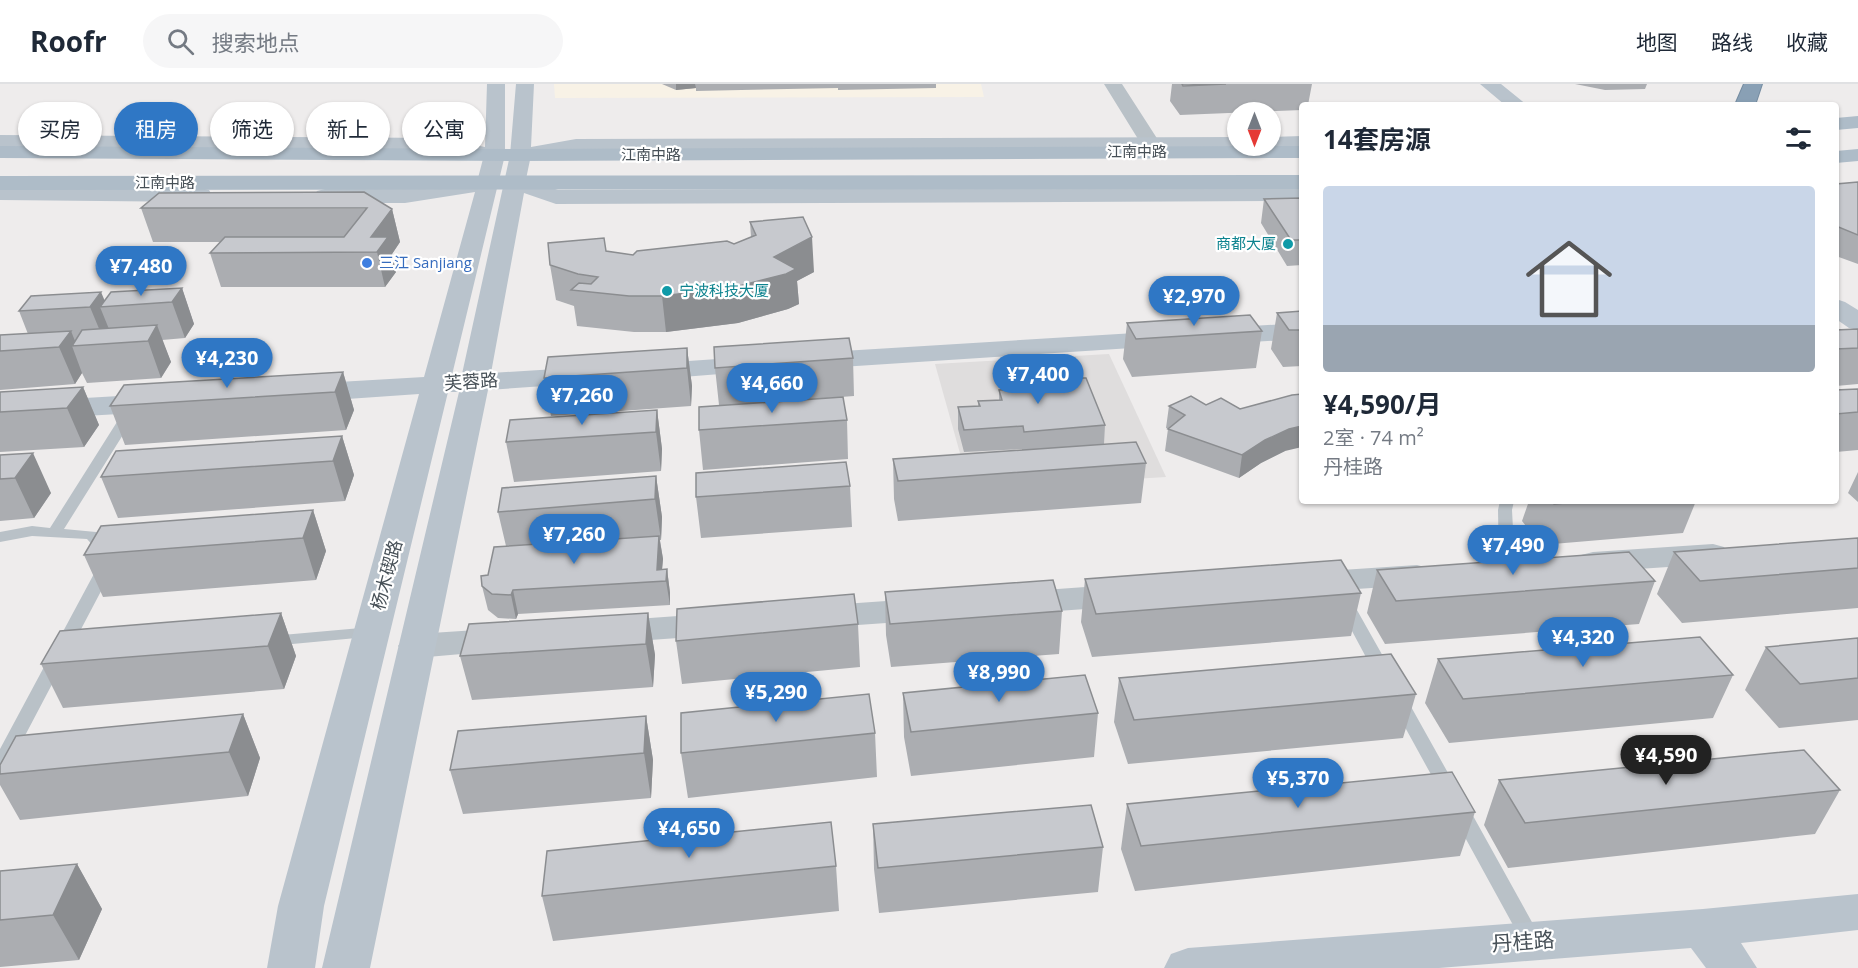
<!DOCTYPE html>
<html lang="zh">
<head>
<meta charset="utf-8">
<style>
  :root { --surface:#fff; --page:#f6f6f7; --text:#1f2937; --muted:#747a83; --line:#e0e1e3; --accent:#2f77c5 }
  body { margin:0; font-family:"Open Sans","Noto Sans SC",sans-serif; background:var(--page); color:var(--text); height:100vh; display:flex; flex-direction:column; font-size:22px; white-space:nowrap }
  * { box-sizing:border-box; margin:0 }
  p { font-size:20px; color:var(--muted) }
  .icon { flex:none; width:33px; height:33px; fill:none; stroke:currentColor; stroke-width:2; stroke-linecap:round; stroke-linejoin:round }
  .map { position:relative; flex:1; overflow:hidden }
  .sheet { position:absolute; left:1299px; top:18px; width:540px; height:402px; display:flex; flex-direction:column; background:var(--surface); border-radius:6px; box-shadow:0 2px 4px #0004 }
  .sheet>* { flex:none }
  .hud { position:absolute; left:18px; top:18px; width:570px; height:54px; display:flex; gap:12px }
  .needle { width:39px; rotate:180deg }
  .tools { position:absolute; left:1227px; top:18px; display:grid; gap:12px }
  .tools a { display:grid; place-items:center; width:54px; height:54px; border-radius:50%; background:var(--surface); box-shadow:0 2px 4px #0004; font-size:30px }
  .price { position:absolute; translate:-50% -51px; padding:0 14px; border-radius:21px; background:var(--accent); color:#fff; font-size:20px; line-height:39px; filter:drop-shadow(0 2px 3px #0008) }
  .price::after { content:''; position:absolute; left:50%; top:36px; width:18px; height:14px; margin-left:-9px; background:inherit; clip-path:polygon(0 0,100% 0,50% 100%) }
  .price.on { background:#222; color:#fff }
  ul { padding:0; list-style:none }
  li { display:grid; align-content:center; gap:12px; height:318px; padding:0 24px }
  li+li { border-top:2px solid var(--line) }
  li span { display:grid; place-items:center; height:186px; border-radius:6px; color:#555 }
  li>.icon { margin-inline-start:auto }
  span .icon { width:108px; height:108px; fill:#fffc; stroke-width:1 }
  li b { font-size:26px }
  h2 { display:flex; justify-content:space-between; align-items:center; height:72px; padding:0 24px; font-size:26px }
  .tag { padding:0 21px; border-radius:27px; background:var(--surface); box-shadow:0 2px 4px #0004; font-size:21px; line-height:54px }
  .tag.on { background:var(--accent); color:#fff }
  header { display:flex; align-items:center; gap:36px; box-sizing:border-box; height:84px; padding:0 30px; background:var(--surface); border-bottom:2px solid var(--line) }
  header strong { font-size:28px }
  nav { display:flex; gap:33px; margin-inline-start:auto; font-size:21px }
  .search { width:420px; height:54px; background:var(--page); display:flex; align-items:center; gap:15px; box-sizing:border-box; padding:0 21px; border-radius:33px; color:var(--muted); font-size:22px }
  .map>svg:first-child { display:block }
</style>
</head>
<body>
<header>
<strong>Roofr</strong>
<div class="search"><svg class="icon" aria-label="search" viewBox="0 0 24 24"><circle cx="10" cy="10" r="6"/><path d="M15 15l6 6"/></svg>搜索地点</div>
<nav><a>地图</a><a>路线</a><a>收藏</a></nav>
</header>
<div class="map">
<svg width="1858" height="884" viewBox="0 0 1858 884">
  <rect width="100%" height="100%" fill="#eeecec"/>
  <path fill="#f8f2e6" d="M554,0H981L984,13L555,14Z"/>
  <path fill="#dfdddd" d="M1109,270L1166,393L970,405L935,280Z"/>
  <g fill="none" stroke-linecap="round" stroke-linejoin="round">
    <g stroke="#758ca1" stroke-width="2">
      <path id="highway" d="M1744,0H1762L1755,21H1735Z"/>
    </g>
    <path fill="#b9c1c7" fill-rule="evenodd" d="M129,326L136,330L64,445L96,448L119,473L9,682L7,687L0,689V665L103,473L87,455L32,452L0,458V448L32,442L50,444L122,330Z
      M1500,417H1514L1512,426L1515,484L1507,489L1499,484L1498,426Z
      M1345,514L1353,519L1393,590L1390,594H1378L1375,590L1337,519Z
      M372,543L378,544L380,548L378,552L271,562L265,561L263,557L265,553L271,552Z
      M1399,610L1405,612L1457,705L1455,710L1448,712L1441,710L1439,705L1390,616L1393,612Z
      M1460,719L1467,721L1538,849L1542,855L1538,861L1531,864L1524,861L1450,726L1453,721Z"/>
    <path fill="#b9c1c7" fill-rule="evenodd" d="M1104,0H1122L1160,59L1157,63H1143Z
      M1713,460L1724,463L1729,470L1724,477L1713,480L1593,488L1581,485L1577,478L1581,471L1593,468Z
      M1417,481L1429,484L1434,491L1429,498L1417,501L1311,508L1299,505L1294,498L1299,491L1311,488Z
      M1127,500L1139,504L1144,511L1139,518L1127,522L1015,530L1003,527L998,519L1003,511L1015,508Z
      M929,514L941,517L946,525L941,533L929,536L815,544L803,541L798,533L803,525L815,522Z
      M720,529L732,532L737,540L732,548L720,551L608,559L596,556L591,548L596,540L608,537Z
      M507,544L519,547L525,555L519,563L507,566L416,574L404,570L398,562L404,554L416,550Z"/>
    <path fill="#b9c3cc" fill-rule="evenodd" d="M487,0H505V71L452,291L462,290L510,71L516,0H534L531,63L576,55L1238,53V62H1247L1238,65L576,67L530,76L526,95L558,106L1302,103V117L556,120L524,109L491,289L588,283L598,285L602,291L598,297L588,299L488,306L370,884H322L459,308H448L324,822L315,884H267L278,822L419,310L304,318L294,315L290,309L294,303L304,300L424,293L475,108L405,119H325L317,117L314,112L317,107L325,105H405L478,94L483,75L439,66L0,63V51L439,54L485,63Z
      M1480,0H1501L1527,21H1505Z
      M1302,52V64L1270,65L1261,62H1270V53Z
      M0,102L201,104L209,106L212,111L209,116L201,118L0,116Z
      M1836,215L1845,218L1858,226V246L1849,244L1836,235Z
      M1302,239V255L1217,260L1208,258L1204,252L1208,246L1217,244Z
      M1168,247L1178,249L1181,255L1178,261L810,285L800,283L796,277L800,271L810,269Z
      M761,272L771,274L775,280L771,286L645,296L635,294L631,288L635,282L645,280Z
      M153,310L163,313L167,319L163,325L153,328L0,337V319Z
      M1858,810V846L1741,859L1757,884H1706L1691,864L1439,884H1164L1171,870L1188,864L1703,825Z"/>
    <path fill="#aebcc8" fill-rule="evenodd" d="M1858,32V44L1836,46V34Z
      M0,62L520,65L1302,62V74L520,77L0,74Z
      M1858,65V77L1836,79V67Z
      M1302,91V105L0,106V92Z"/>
    <use href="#highway" fill="#89a0b5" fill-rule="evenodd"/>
  </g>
  <path fill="#abadb1" d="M662,0H936V4L838,6V4L696,7V4L676,6Z
    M1172,0H1312L1308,21H1302V26L1180,31L1170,17Z
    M1575,0H1647L1645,5L1605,6Z
    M1858,98V180L1836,172V100Z
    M1302,114V181L1287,182L1261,139L1264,115Z
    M141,124L392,125L400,158L392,170L396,188L385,203H221L210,169L221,158H153Z
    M750,138L814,188L797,197L799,220L788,225L738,239L666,248H634L577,242L574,222L556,216L550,181L604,154L606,167L633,171L734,160L751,153Z
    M182,204L194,240L185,254L162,256L171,278L161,294L87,299L82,289L75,300L0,306V251L28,250L19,227L105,216Z
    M1302,227V282L1283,283L1271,265L1277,229Z
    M1127,239L1262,247L1256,284L1132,293L1123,275Z
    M1858,245V300L1836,302V246Z
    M687,264L692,302L691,322L551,332L544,294Z
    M853,274L854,312L788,317L847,336L848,375L703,386L699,346L719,321L715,284Z
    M1028,286L1074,294L1105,341L1104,360L1146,379L1141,419L898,437L894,415L893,375L1022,366V365L964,368L958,345V323L978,322V317L999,316V306L1015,305V299L1028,298Z
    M343,288L354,326L346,346L125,361L110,322Z
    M83,303L99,341L84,363L0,368V308Z
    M1858,305V366L1836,368V306Z
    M1169,322L1285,367L1261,379L1239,394L1165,367L1168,345L1166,344Z
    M657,326L662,365L661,387L514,398L506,358Z
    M342,352L354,391L345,417L118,434L101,393Z
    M0,371L51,409L34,434L0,437Z
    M1858,388V418L1848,409Z
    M656,392L662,433L661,456H660L663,475L662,485H667L670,509V521L518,530L516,535L498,534L488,526L482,502L506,462L498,428Z
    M850,402L852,443L701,454L696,413Z
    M1529,417H1696L1683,449L1541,461L1522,437Z
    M313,426L326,467L316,496L103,513L84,471Z
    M1858,454V524L1682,539L1657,510L1674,468Z
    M1377,486L1655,497L1639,540L1385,560L1367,529Z
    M1085,495L1361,509L1351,552L1092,573L1081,538Z
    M885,508L1062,527L1059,570L891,583L886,551Z
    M281,529L296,572L284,605L63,624L41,580Z
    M648,529L655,571L653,603L472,616L460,572Z
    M858,540L860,583L682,600L676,557Z
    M1858,554V636L1779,644L1745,606L1766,563Z
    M1438,575L1733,591L1713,634L1449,659L1425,619Z
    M1119,594L1416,610L1403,654L1128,680L1114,638Z
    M903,609L1098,629L1094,673L911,692L904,653Z
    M243,630L260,674L248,712L20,736L0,701V681Z
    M646,632L653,676L651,714L463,730L450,686Z
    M875,649L877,693L688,714L681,669Z
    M1499,696L1840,706L1815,750L1508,784L1484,741Z
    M1127,720L1475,728L1460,772L1135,807L1121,765Z
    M873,740L1103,763L1098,808L879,829L874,785Z
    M77,780L102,825L79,876L0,883V787Z
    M836,782L839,827L553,857L542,812Z"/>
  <path fill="#8b8d90" d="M676,0H695L696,4L676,6Z
    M392,125L400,158L392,170L396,188L385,203L377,168L371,153Z
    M812,153L814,188L797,197L799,220L788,225L738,239L666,248L662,212L774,173Z
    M182,204L194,240L185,254L172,218Z
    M101,208L107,222L100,223L111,250L105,259L90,223Z
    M157,241L171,278L161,294L148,257Z
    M71,247L77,262H72L82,289L75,300L59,263Z
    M687,264L692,302L691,322L687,284Z
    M343,288L354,326L346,346L335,308Z
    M83,303L99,341L84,363L67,324Z
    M657,326L662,365L661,387L656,348Z
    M1302,342V363L1285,367L1261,379L1239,394L1242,371L1265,356L1289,345Z
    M342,352L354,391L345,417L333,377Z
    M33,369L51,409L34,434L15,394Z
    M656,392L662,433L661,456L655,415Z
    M313,426L326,467L316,496L303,454Z
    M659,452L663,475L661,497L657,486Z
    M667,485L670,509V521L666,497Z
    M513,506L518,530L516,535L511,511Z
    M281,529L296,572L284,605L268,562Z
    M648,529L655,571L653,603L646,560Z
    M243,630L260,674L248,712L229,668Z
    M646,632L653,676L651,714L644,669Z
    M77,780L102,825L79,876L53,831Z"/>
  <path fill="#c7c9ce" stroke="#8b8d90" stroke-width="1.5" d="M1182,0H1226L1183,2Z
    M1858,98V151L1836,142V100Z
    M364,108L392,125L371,153H388L377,168L210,169L225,153H344L367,124H141L159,109Z
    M1302,114V156H1291L1264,115Z
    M803,133L812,153L774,173L796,185L786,190L735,203L662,212H629L571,206L579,199L591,200L598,193L578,190L550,181L548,159L604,154L606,167L633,171L637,167L727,157L734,160L756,151L750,138Z
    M182,204L172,218L100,223L111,208Z
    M101,208L90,223L19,227L31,212Z
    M1302,227V246H1289L1277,229Z
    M1250,231L1262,247L1136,255L1127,239Z
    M157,241L148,257L72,262L82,246Z
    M1858,245V264L1836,265V246Z
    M71,247L59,263L0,267V251Z
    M849,254L853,274L715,284L714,263Z
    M687,264V284L544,294L548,273Z
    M1070,284L1074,294H1086L1105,341L1024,348L1023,342L964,346L958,323L980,322L978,317L1002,316L999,306L1017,305L1015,299L1032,298L1028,286Z
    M343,288L335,308L110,322L124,301Z
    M83,303L67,324L0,328V308Z
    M1858,305V328L1836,330V306Z
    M1302,310V342L1289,345L1265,356L1242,371L1168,345L1185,331L1169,322L1191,312L1206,321L1221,314L1240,325L1292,311Z
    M843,313L847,336L699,346V323Z
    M657,326L656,348L506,358L510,336Z
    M342,352L333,377L101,393L116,367Z
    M1136,358L1146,379L898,397L893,375Z
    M33,369L15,394L0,395V371Z
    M846,378L850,402L696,413V389Z
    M656,392L655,415L498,428L502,404Z
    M1552,417H1590L1554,420Z
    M313,426L303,454L84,471L101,442Z
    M659,452L657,486L667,485L666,497L513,506L511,511L492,510L482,502L481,492L488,491L494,463Z
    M1858,454V484L1700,497L1674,468Z
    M1629,468L1655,497L1396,517L1377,486Z
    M1341,476L1361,509L1096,530L1085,495Z
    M1053,496L1062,527L890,540L885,508Z
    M854,510L858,540L676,557L677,525Z
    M281,529L268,562L41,580L60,547Z
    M648,529L646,560L460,572L469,540Z
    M1700,553L1733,591L1463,615L1438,575Z
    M1858,554V594L1800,600L1766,563Z
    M1391,570L1416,610L1134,636L1119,594Z
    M1085,591L1098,629L911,648L903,609Z
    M869,610L875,649L681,669V629Z
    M243,630L229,668L0,690V681L16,652Z
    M646,632L644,669L450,686L458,647Z
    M1804,666L1840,706L1525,739L1499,696Z
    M1452,688L1475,728L1141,762L1127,720Z
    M1091,721L1103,763L878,784L873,740Z
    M831,738L836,782L542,812L547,767Z
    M77,780L53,831L0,836V787Z"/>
  <g fill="#0f9aa8" stroke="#fff" stroke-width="2">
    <circle cx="1288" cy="160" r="6"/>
    <circle cx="667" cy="207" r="6"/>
  </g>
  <circle fill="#3f7fe0" stroke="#fff" stroke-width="2" cx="367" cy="179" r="6"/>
  <g text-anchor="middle" stroke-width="4.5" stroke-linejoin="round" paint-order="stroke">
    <g font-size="15" fill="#475057" stroke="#fff">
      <text x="1137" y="73">江南中路</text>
      <text x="651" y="76">江南中路</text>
      <text x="165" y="104">江南中路</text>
    </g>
    <g font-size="15" fill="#0d838f" stroke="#fff" text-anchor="end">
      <text x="1276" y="165">商都大厦</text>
      <text x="679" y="212" text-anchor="start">宁波科技大厦</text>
    </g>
    <g font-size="15" fill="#366cbe" stroke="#fff" text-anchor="start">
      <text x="379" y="184">三江 Sanjiang</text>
    </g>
    <g font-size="18" fill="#475057" stroke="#fff">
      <text transform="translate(471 298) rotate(-4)" y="6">芙蓉路</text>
      <text transform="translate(387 491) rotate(-75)" y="6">杨木碶路</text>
    </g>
    <g font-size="21" fill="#475057" stroke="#fff">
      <text transform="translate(1523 858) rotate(-4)" y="7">丹桂路</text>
    </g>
  </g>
</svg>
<div class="tools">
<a><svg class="needle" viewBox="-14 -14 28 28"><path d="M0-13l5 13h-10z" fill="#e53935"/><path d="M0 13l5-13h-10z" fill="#747a83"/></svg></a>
</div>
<b class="price" style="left:141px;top:213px">¥7,480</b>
<b class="price" style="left:1194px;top:243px">¥2,970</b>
<b class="price" style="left:227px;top:305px">¥4,230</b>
<b class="price" style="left:1038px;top:321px">¥7,400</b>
<b class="price" style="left:772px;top:330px">¥4,660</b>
<b class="price" style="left:582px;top:342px">¥7,260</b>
<b class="price" style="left:574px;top:481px">¥7,260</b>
<b class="price" style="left:1513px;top:492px">¥7,490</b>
<b class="price" style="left:1583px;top:584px">¥4,320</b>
<b class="price" style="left:999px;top:619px">¥8,990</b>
<b class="price" style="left:776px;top:639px">¥5,290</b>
<b class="price on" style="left:1666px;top:702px">¥4,590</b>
<b class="price" style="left:1298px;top:725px">¥5,370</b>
<b class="price" style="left:689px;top:775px">¥4,650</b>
<div class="hud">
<a class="tag">买房</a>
<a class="tag on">租房</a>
<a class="tag">筛选</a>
<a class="tag">新上</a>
<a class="tag">公寓</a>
</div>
<section class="sheet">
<h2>14套房源<svg class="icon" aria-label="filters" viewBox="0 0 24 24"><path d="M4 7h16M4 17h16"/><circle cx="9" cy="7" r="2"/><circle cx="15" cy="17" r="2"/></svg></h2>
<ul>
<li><span style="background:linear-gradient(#c9d6e8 75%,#9aa5b1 0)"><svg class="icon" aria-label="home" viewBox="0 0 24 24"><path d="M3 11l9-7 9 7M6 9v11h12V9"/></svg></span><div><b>¥4,590/月</b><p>2室 · 74 m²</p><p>丹桂路</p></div></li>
</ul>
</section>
</div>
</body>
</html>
